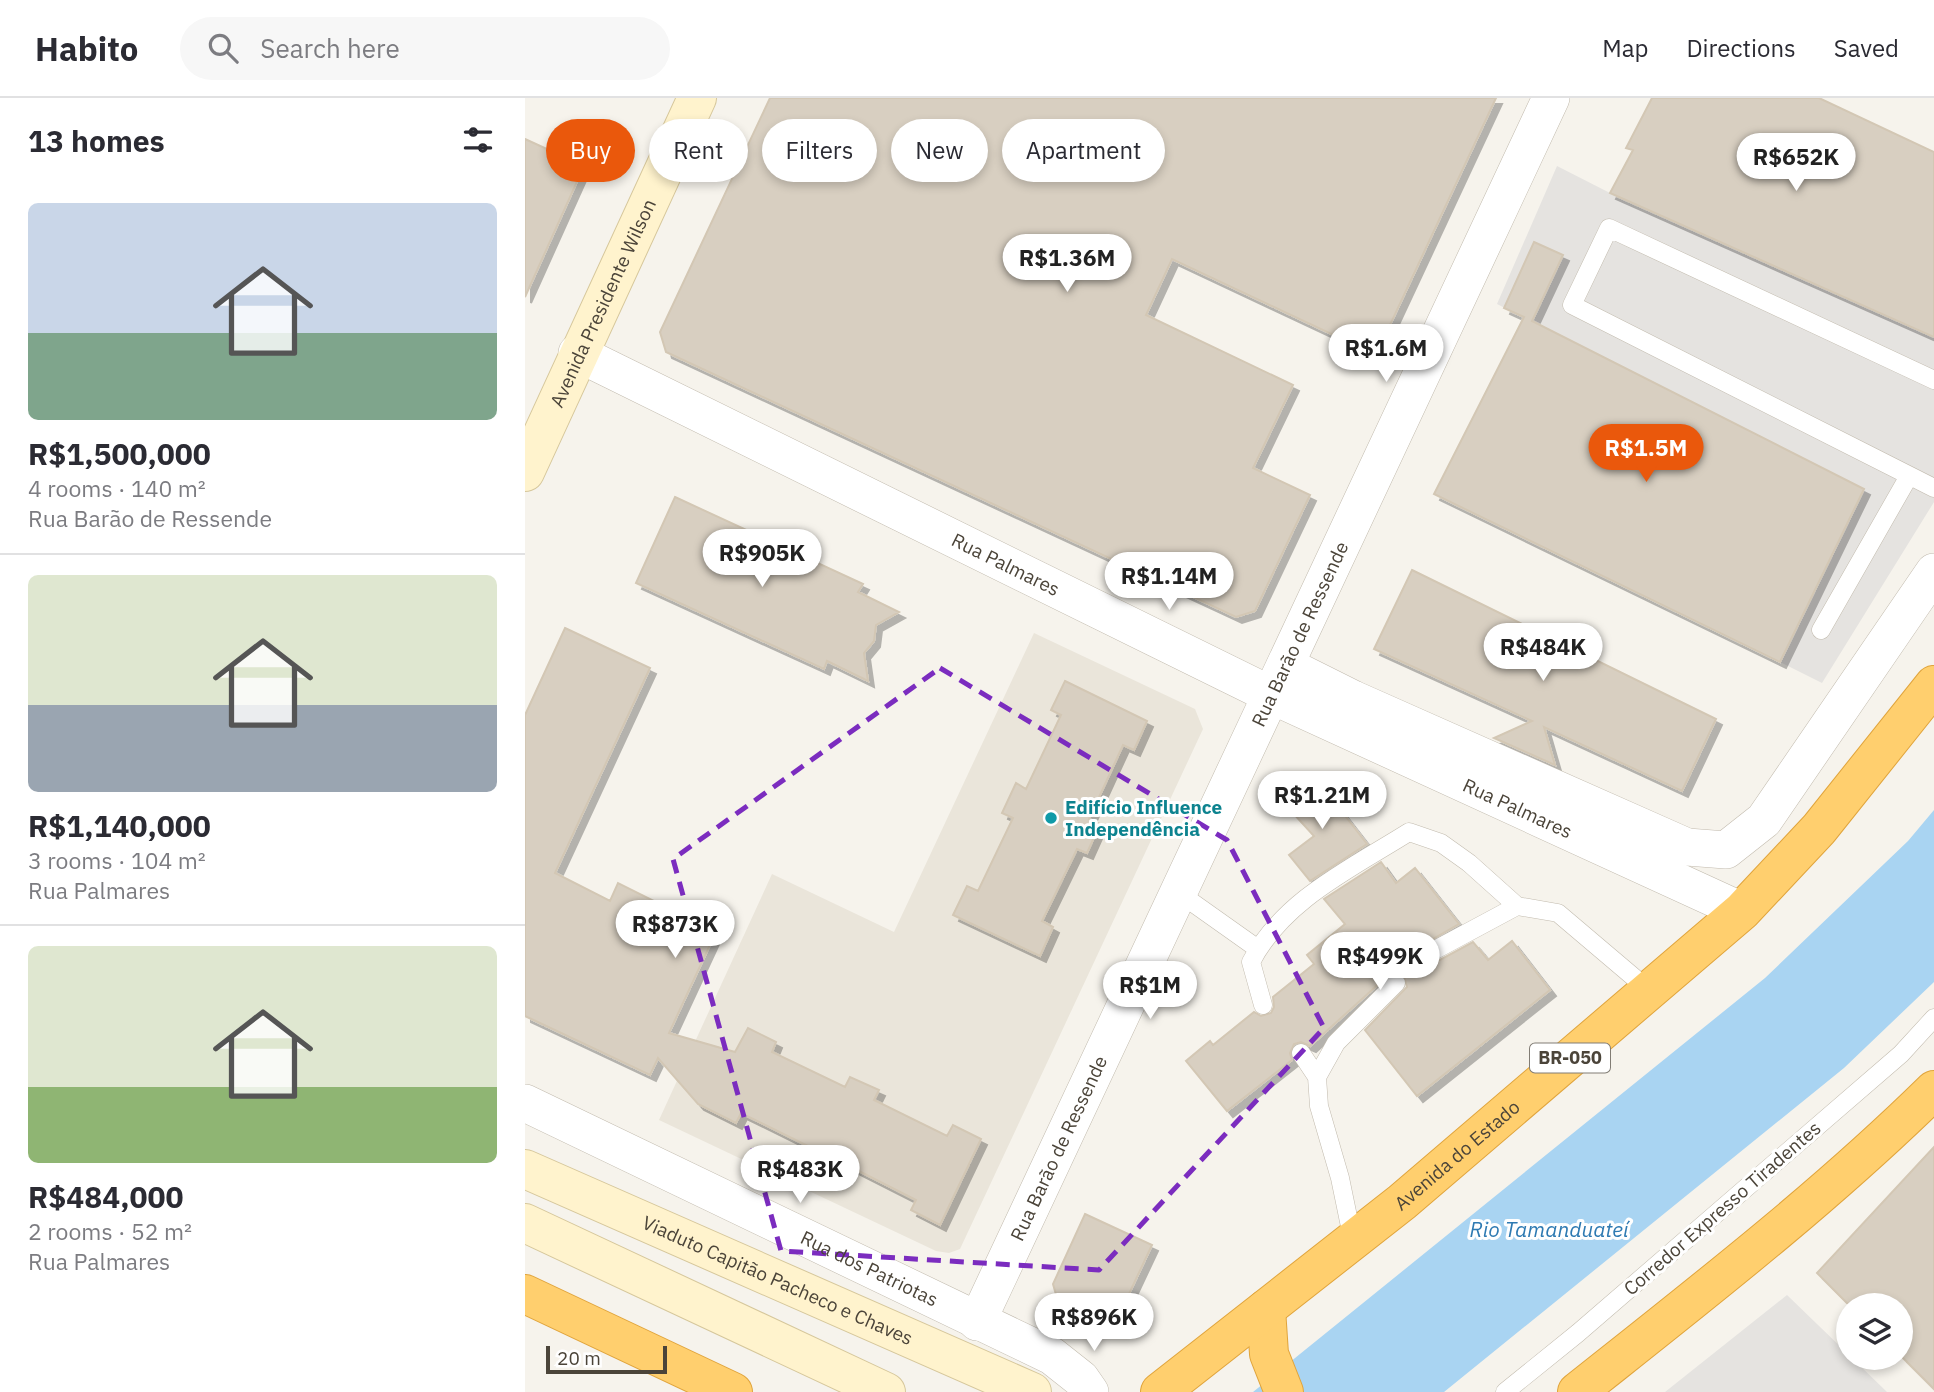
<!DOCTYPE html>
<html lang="en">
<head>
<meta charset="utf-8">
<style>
  :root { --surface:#fff; --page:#f7f7f7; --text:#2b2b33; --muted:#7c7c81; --line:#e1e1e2; --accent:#ea580c }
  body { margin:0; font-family:"IBM Plex Sans",sans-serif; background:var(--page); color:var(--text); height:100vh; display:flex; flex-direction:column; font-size:26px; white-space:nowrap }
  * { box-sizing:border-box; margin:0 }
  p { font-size:23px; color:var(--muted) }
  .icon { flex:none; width:38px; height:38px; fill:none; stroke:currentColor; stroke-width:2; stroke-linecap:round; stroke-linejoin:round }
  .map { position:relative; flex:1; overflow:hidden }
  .details { display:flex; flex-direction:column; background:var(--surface); width:525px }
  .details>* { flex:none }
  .banner { position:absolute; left:21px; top:21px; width:665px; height:63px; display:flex; gap:14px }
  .fabs { position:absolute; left:1311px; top:1195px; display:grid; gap:14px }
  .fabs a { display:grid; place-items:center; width:77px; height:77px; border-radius:50%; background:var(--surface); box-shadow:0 4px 10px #0003; font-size:35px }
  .scale { position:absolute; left:21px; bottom:18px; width:121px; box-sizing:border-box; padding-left:7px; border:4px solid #4b4439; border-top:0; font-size:19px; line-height:24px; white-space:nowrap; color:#4b4439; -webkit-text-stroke:5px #fff; paint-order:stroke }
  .price { position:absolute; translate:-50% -60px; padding:0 16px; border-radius:24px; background:#fff; color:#222; font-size:23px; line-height:46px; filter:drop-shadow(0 2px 4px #0008) }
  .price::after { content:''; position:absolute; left:50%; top:42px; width:21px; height:16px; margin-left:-10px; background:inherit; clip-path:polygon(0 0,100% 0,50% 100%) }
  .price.on { background:var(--accent); color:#fff }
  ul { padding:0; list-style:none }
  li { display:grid; align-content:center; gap:14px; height:371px; padding:0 28px }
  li+li { border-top:2px solid var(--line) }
  li span { display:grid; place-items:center; height:217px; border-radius:10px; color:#555 }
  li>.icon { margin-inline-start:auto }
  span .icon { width:126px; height:126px; fill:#fffc; stroke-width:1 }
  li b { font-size:30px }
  h2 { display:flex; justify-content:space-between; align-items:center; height:84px; padding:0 28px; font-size:30px }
  .tag { padding:0 24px; border-radius:32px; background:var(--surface); box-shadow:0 4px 10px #0003; font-size:24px; line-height:63px }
  .tag.on { background:var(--accent); color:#fff }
  header { display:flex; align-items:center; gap:42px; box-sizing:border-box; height:98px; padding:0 35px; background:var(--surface); border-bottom:2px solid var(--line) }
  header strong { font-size:33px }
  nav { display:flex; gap:38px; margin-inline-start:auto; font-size:24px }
  .search { width:490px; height:63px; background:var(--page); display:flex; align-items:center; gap:18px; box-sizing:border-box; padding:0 24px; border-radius:38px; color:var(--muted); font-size:26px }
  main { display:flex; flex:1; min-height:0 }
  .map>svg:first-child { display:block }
</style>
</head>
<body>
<header>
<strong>Habito</strong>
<div class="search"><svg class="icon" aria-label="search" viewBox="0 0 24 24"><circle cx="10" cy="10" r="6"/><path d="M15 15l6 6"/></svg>Search here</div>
<nav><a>Map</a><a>Directions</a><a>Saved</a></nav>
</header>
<main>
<section class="details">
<h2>13 homes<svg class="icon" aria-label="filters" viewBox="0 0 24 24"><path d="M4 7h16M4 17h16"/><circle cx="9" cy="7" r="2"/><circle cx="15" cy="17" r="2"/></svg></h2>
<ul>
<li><span style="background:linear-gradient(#c9d6e8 60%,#7fa58c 0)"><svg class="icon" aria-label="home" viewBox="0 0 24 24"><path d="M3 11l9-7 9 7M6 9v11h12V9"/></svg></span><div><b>R$1,500,000</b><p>4 rooms · 140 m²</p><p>Rua Barão de Ressende</p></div></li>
<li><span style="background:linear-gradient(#dfe7d0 60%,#9aa5b1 0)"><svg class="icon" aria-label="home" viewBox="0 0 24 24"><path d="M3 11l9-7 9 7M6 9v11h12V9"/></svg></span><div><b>R$1,140,000</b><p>3 rooms · 104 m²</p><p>Rua Palmares</p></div></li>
<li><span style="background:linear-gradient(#dfe7d0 65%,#8fb573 0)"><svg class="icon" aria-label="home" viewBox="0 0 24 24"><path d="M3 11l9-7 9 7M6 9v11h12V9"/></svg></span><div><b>R$484,000</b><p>2 rooms · 52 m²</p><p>Rua Palmares</p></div></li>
</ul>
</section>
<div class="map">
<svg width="1409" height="1294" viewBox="0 0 1409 1294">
  <defs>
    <filter id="shadow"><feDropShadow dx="6" dy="6" stdDeviation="0" flood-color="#0004"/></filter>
  </defs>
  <rect width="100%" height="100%" fill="#f6f3ec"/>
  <path fill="#eae5da" d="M509,535L670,611L678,631L435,1151L424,1155L411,1153L134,1022L247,776L369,834Z"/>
  <path fill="#e5e3e0" d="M1032,68L1085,95L1409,239V404L1297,585L1255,564L1338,391L972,206Z
    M1262,1197L1323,1256V1260H1327L1362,1294H1140Z"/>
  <path fill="#a9d4f2" d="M1409,712V884L1319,970L919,1294H728L1240,880L1383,743Z"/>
  <path fill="#d8cfc1" stroke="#d3c7b4" stroke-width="2" filter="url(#shadow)" d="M245,0H971L851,257L647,161L621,217L768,287L728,370L785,397L730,513L711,519L141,254L135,234Z
    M1127,0H1294L1409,54V239L1085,95L1108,52L1101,50Z
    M0,41L59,68L0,199Z
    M1009,144L1038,157L1007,223L1339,391L1255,564L909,396L999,219L979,210Z
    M150,399L338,486L333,494L374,514L351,527L349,543L339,555L343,583L302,563L299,571L111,485Z
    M887,472L1191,621L1157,693L1019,629L1030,667L969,640L1007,623L849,551Z
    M40,530L125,570L30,775L85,803L93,785L191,834L144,935L210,954L223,930L251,944L247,954L320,989L325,979L354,992L349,1002L422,1038L428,1027L456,1041L415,1127L386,1112L391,1102L318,1065L314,1076L299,1069L284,1061L289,1051L216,1015L211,1025L173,1006L133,960L125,977L0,918V617Z
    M540,583L622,623L609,652L598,647L564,721L575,726L562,755L552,751L517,823L528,829L515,858L428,817L442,788L453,793L488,720L477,715L491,685L501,691L536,617L526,612Z
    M790,679L842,746L785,783L764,757L789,738L758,704Z
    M856,764L871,785L890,770L934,826L901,845L899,852L903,861L915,862L948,844L963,862L987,843L1025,892L892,998L840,932L882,889L879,878L867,874L785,948L776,944L769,946L765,955L767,962L702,1013L661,963L685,943L688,947L729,914L736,918L746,915L749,909L748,899L789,866L782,857L820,826L799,801Z
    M1409,1049V1291L1376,1258V1208H1325L1292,1175Z
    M560,1116L627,1147L587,1232L534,1207L528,1186Z"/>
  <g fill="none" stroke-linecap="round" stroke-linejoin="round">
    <g stroke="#c2bbae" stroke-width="19">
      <path id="lane" d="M1409,282L1084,130L1047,207L1409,390
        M1296,532L1384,378
        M654,795L733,851
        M910,852L992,808L1033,815L1125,893
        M738,907L726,864C758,802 827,770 884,734L916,745L944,765L992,808
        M776,955L792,979
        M828,1143L815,1080L794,1008L792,979L811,945L871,885
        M980,1294L1053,1235L1376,956L1409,920"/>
    </g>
    <g stroke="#c2bbae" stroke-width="38">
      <g id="street">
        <path id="s1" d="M52,255L746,597L1217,813"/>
        <path d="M762,568L828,601L1162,749L1201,752L1239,722L1409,474"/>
        <path id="s2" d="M0,1005L527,1258L556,1281L565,1294"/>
        <path id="s3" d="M452,1224L1026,0"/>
      </g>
    </g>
    <g stroke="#d6c79b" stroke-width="40">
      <g id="secondary">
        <path id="s4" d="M0,374L172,0"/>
        <path id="s5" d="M0,1071L507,1294"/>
        <path d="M0,1125L361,1294"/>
      </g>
    </g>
    <g stroke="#e0a43c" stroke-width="40">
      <g id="highway">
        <path d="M0,1196L208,1294"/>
        <path d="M741,1211L744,1256L759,1294"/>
        <path id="s6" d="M635,1294L877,1104L1217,813L1294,731L1409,587"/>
        <path d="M1052,1294C1174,1197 1298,1101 1409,992"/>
      </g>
    </g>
    <use href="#lane" stroke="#fff" stroke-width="18"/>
    <use href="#street" stroke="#fff" stroke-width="37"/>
    <use href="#secondary" stroke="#fff3cd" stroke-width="38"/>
    <use href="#highway" stroke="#ffcf6e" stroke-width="38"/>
  </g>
  <path fill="none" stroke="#7b2cbf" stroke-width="5" stroke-dasharray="14 9" stroke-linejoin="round" d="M415,570L702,742L799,930L574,1172L256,1153L148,761Z"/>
  <circle fill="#0f9aa8" stroke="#fff" stroke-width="2.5" cx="526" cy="720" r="7"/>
  <g text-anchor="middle" stroke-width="6" stroke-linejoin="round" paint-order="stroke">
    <rect fill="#fff" stroke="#817c74" stroke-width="2" x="1005" y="945.5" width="80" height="29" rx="5"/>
    <g font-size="18" font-weight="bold" fill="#4b4439">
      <text x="1045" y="966">BR-050</text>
    </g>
    <g font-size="19" fill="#4b4439" stroke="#fff">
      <text dy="7" stroke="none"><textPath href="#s4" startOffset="186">Avenida Presidente Wilson</textPath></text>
      <text dy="7" stroke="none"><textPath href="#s1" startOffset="478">Rua Palmares</textPath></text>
      <text dy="7" stroke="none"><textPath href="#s3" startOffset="760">Rua Barão de Ressende</textPath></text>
      <text dy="7" stroke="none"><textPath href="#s1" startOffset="1045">Rua Palmares</textPath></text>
      <text dy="7" stroke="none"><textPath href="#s3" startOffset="192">Rua Barão de Ressende</textPath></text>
      <text dy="7" stroke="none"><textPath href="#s6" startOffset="380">Avenida do Estado</textPath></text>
      <text transform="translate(1197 1110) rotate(-41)" y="7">Corredor Expresso Tiradentes</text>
      <text dy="7" stroke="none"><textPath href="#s2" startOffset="382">Rua dos Patriotas</textPath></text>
      <text dy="7" stroke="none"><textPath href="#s5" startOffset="276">Viaduto Capitão Pacheco e Chaves</textPath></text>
    </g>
    <g font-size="19" font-weight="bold" fill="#0d838f" stroke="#fff" text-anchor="start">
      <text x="540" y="716">Edifício Influence<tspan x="540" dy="22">Independência</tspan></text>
    </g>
    <g font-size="21" font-style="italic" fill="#2e7ab2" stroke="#fff">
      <text x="1024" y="1139">Rio Tamanduateí</text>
    </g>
  </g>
</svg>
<div class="fabs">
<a><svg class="icon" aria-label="layers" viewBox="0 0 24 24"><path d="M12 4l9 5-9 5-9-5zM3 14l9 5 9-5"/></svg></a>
</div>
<div class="scale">20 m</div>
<b class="price" style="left:1271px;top:95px">R$652K</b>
<b class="price" style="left:542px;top:196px">R$1.36M</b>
<b class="price" style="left:861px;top:286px">R$1.6M</b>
<b class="price on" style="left:1121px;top:386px">R$1.5M</b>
<b class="price" style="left:237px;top:491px">R$905K</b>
<b class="price" style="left:644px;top:514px">R$1.14M</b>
<b class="price" style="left:1018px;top:585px">R$484K</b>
<b class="price" style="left:797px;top:733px">R$1.21M</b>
<b class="price" style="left:150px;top:862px">R$873K</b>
<b class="price" style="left:855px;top:894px">R$499K</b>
<b class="price" style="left:625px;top:923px">R$1M</b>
<b class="price" style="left:275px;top:1107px">R$483K</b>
<b class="price" style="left:569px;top:1255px">R$896K</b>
<div class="banner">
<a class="tag on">Buy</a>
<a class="tag">Rent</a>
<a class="tag">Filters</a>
<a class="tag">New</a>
<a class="tag">Apartment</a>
</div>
</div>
</main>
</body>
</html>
